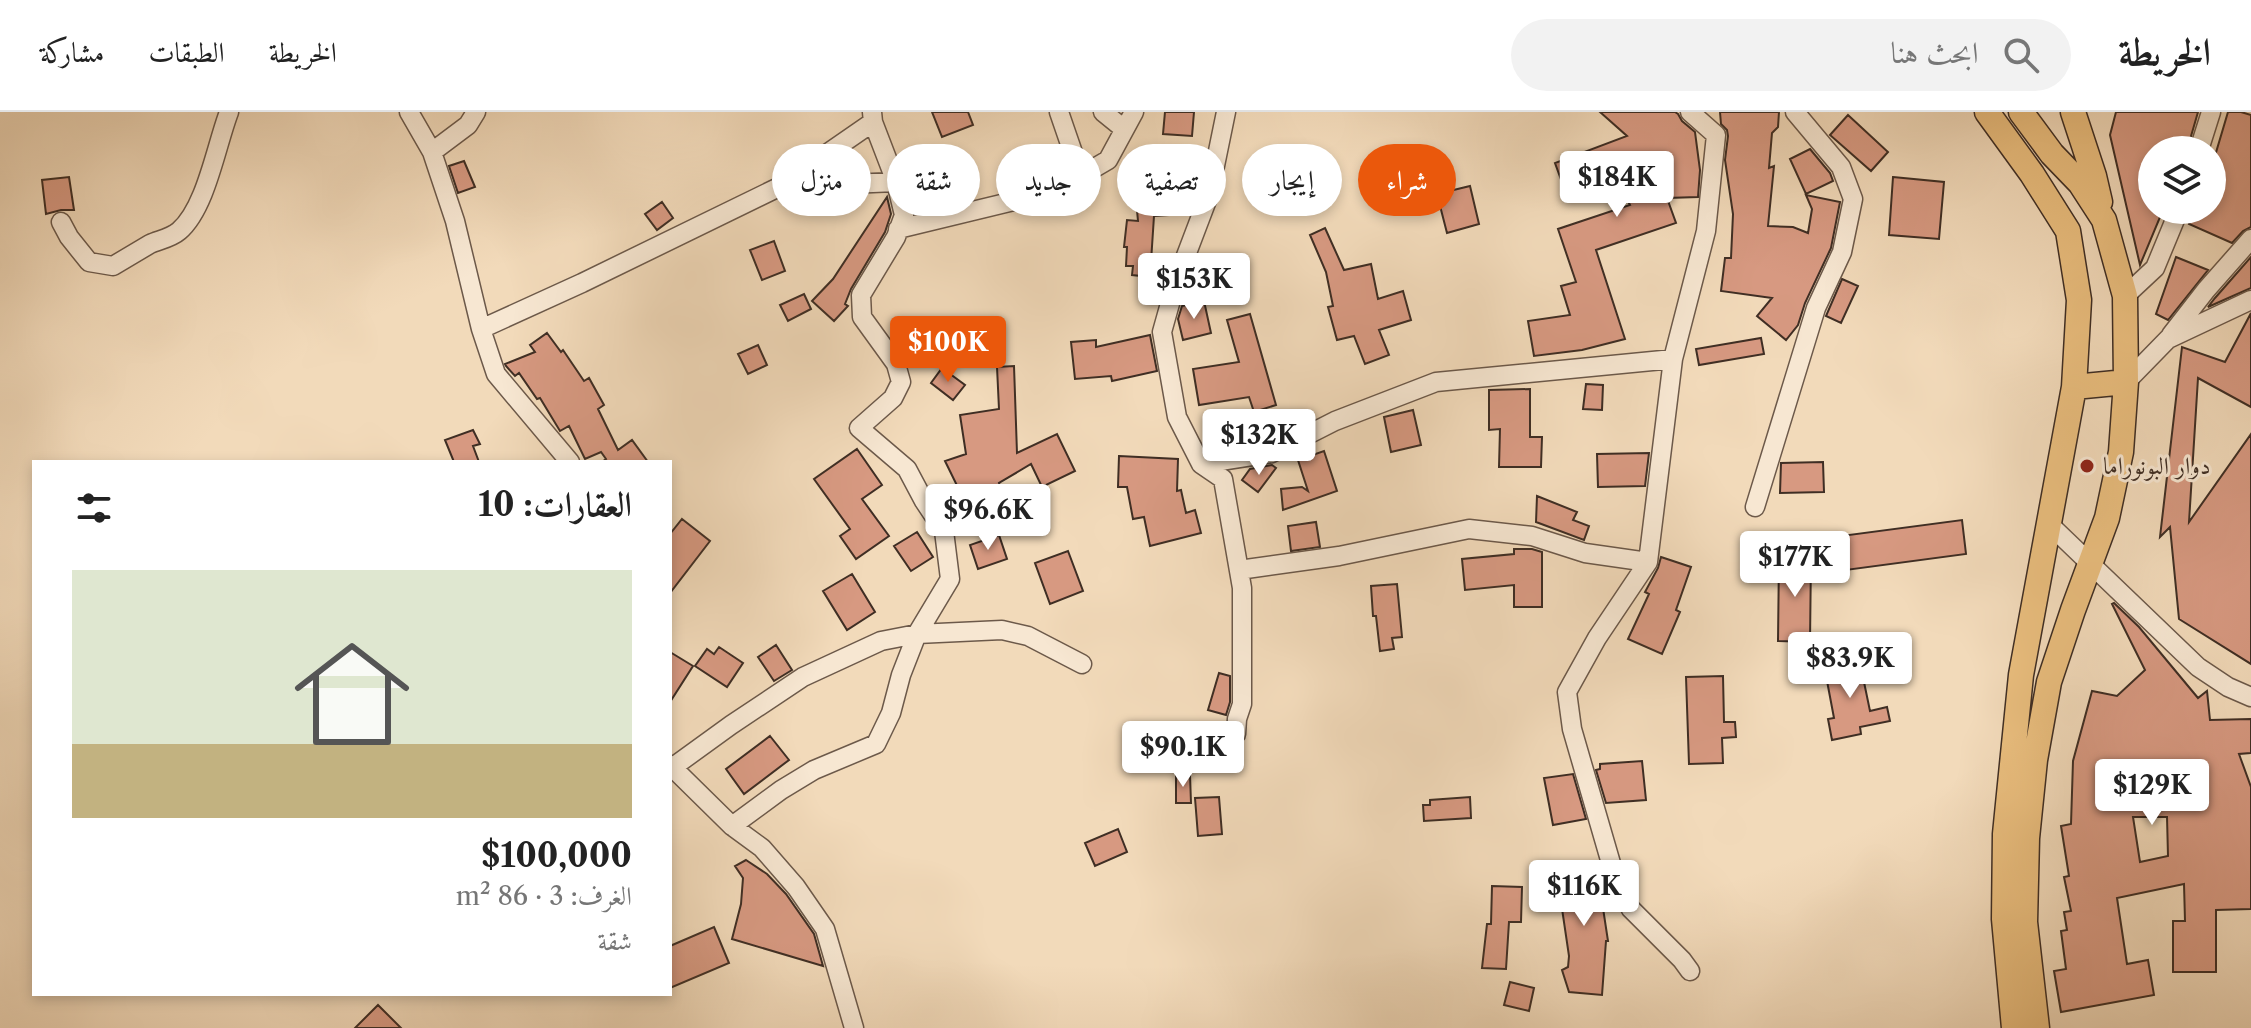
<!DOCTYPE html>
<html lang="ar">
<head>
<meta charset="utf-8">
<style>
  :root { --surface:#fff; --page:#f2f2f2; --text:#222; --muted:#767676; --line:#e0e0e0; --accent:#ea580c }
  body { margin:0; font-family:"Libre Caslon Text",Amiri,serif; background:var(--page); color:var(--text); direction:rtl; height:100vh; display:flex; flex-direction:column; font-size:30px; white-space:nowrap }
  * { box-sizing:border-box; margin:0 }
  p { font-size:26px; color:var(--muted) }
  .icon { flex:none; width:44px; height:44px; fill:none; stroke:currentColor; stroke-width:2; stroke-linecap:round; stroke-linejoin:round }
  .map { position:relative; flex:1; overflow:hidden; direction:ltr }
  .sheet { position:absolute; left:32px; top:348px; width:640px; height:536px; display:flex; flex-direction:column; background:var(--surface); border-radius:0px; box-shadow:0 4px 12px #0003; direction:rtl }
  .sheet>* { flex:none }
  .banner { position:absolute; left:696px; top:32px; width:760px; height:72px; direction:rtl; display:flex; gap:16px }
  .fabs { position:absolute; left:2138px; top:24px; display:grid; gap:16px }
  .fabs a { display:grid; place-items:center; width:88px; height:88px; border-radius:50%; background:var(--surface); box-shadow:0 4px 12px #0003; font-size:40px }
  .price { position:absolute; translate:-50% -68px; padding:0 18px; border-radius:8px; background:#fff; color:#222; font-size:26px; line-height:52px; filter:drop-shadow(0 2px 4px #0008) }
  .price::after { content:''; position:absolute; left:50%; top:48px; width:24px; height:18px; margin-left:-12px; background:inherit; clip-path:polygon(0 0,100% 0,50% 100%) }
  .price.current { background:var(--accent); color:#fff }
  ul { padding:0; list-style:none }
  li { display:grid; align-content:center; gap:16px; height:424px; padding:0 40px }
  li span { display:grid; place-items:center; height:248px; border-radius:0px; color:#555 }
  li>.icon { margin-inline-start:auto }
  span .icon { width:144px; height:144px; fill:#fffc; stroke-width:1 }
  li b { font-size:34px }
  h2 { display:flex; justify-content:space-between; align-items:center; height:96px; padding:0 40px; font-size:34px }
  .pill { padding:0 28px; border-radius:36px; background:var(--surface); box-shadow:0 4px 12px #0003; font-size:28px; line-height:72px }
  .pill.current { background:var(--accent); color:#fff }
  header { display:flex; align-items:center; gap:48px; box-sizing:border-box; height:112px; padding:0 40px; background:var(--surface); border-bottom:2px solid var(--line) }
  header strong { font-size:38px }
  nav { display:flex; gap:44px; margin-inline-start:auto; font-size:28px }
  .search { width:560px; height:72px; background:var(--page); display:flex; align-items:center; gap:20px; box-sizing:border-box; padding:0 28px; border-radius:44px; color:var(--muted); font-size:30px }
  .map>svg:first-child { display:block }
</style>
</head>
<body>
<header>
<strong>الخريطة</strong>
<div class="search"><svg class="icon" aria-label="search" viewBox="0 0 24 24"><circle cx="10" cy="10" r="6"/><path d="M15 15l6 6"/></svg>ابحث هنا</div>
<nav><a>الخريطة</a><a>الطبقات</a><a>مشاركة</a></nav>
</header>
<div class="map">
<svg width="2251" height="916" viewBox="0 0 2251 916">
  <rect width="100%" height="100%" fill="#f2daba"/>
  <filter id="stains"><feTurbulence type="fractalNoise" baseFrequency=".0025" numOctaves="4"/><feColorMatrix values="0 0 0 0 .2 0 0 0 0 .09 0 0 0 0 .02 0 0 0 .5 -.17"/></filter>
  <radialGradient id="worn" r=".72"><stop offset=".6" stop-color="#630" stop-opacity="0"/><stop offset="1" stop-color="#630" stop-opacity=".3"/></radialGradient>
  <path fill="#d79981" stroke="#3f2e24" stroke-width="2" fill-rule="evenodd" d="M932,0H968L973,13L942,25Z
    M1165,0H1194L1192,24L1163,22Z
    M1600,0H1675L1678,2L1682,9L1695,20L1700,58L1698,85L1667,86L1676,111L1596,138L1625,227L1582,238L1534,244L1528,209L1570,203L1561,174L1576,170L1558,117L1630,93L1616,66L1567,84L1555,51L1627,24Z
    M1720,0H1779L1778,15L1772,21L1769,56L1774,54L1768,114L1793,115L1808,121L1812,97L1806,83L1840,90L1831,136L1805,191L1798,213L1786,228L1757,204L1772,186L1721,179L1725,146H1731L1733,102L1725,48L1728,24L1727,18L1721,12Z
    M2116,0H2198L2187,38H2152V98H2163L2140,153L2110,23Z
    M2228,0H2241L2251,3V115L2243,119L2232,131L2189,112L2195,98H2212V54Z
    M1848,3L1888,40L1871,59L1830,23Z
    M1810,37L1830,61L1833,69L1806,82L1790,47Z
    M464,49L475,75L458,81L449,54Z
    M69,65L74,98H61L46,102L42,68Z
    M1893,65L1944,70L1939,127L1889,123Z
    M1165,74L1168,103L1154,104L1150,165L1132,163L1133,154H1126L1127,135H1124L1127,108L1138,109L1135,77Z
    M1470,74L1479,112L1447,121L1437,82Z
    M887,85L891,102L885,120L851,177L845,192L848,194L834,209L812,189L833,167Z
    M662,90L673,106L657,118L645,102Z
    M1325,116L1344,158L1371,152L1378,187L1403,179L1411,208L1379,218L1389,243L1365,252L1354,224L1337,228L1328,195L1333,194L1326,160L1310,123Z
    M774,129L785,159L762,168L750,138Z
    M2176,145L2208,158L2168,208L2156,202Z
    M2251,145V176L2208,195L2215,186Z
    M1842,167L1858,174L1841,211L1826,204Z
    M804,182L811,197L788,209L780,193Z
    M1204,189L1211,221L1183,228L1178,207L1182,194Z
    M2251,201V295L2198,266L2189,410L2251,322V552L2179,507L2170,415L2160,425L2182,235L2225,250Z
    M1250,202L1276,293L1254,300L1249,285L1199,293L1193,257L1239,250L1227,208Z
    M547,221L561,240L563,238L584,269L589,266L604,293L598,297L618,338L632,328L648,350H602L606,347L601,340L585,347L569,314L560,319L540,286L537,287L519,261L515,264L506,254L505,252L535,240L530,233Z
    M1150,223L1157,259L1112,269L1111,264L1075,267L1071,230L1096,228V235Z
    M1761,226L1764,242L1699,253L1696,237Z
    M758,233L767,253L748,262L738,242Z
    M1014,254L1017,341L1057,322L1075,359L1042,375L1031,352L999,371L1002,378L967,394L945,349L966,342L960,303L999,297L997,255Z
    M942,256L965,273L953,288L931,271Z
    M1586,272L1603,273L1602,298L1583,297Z
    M1530,277V325H1542L1541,355H1499L1500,317L1489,318V278Z
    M1413,298L1421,333L1391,340L1384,305Z
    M1252,311L1257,330L1230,335L1225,318Z
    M473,318L480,332L473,334L479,350H454L445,328Z
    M857,337L882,373L862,387L889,424L856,447L840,424L850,417L814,367Z
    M1324,339L1337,379L1283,398L1281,377L1302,375L1308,379L1298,348Z
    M1649,341L1645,374L1598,375L1597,342Z
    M1119,344L1178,347L1177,379L1181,378L1186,401L1195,398L1201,421L1150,434L1144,405L1133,407L1127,375H1118Z
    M1823,350L1824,380L1780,381L1781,351Z
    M1272,353L1276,356L1258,380L1242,368L1250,357Z
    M1537,384L1577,400L1573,408L1589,414L1584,428L1536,410Z
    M682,407L710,429L670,481V422Z
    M1962,408L1966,442L1846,458L1841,424Z
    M1316,410L1320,435L1291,439L1288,414Z
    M917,420L933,445L911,459L894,434Z
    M999,423L1007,447L978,457L970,433Z
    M1514,437H1532L1542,440V495H1514V473L1465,478L1462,447L1514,442Z
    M1068,439L1083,479L1050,492L1035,451Z
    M1779,444H1811L1810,530L1778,529Z
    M1661,445L1691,455L1676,498L1680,500L1662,542L1628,527L1649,482L1645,480L1658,456Z
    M852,462L875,500L847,518L823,479Z
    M1397,472L1402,525L1392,526L1394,537L1380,539L1376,504H1373L1371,474Z
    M2114,491L2139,515L2198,586L2207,579L2210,608L2251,607V641L2239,642L2251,675V797L2216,798V860H2173V809H2185L2184,772L2117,786L2127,852L2148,848L2154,883L2061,900L2054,859L2066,857L2061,819L2067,818L2064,800L2071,799L2064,765L2069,764L2061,714L2071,712L2073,649L2092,579L2117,584L2145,558L2112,492ZM2133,705H2167L2168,744L2140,750Z
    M776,533L792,558L774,569L758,545Z
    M719,535L743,551L727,575L695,554L707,537L714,542Z
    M670,540L693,554L670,590Z
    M1859,546L1870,599L1887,595L1890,609L1860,615L1861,622L1832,628L1828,607L1834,606L1824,553Z
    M1219,561L1230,564V590L1226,603L1208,598Z
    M1723,564L1724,610H1735L1736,625L1722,626L1723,651L1689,652L1686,565Z
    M770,624L789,648L744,682L726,657Z
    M1173,630L1174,649L1137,650V631Z
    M1642,649L1646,688L1606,691L1596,658L1600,657V652Z
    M1573,662L1586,707L1553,713L1544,666Z
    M1176,663H1190L1191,691H1176Z
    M1219,685L1222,722L1198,724L1195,686Z
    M1470,685L1471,706L1424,709L1423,693H1430V688Z
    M1118,717L1127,740L1095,754L1085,731Z
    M746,748L767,762L786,782L814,822L823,854L732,827L741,792L743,766L735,754Z
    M1599,753L1606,782L1601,783L1608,829H1606L1602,883L1569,880L1562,858L1568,855L1569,844L1560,783H1557L1554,762L1572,760L1571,757Z
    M1492,774L1522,775L1521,810H1509L1506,857L1482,856L1487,812H1491Z
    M714,815L729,851L670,876V834Z
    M1510,870L1534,876L1529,899L1504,893Z
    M378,893L401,916H355Z"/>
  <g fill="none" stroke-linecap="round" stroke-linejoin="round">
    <g stroke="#6c594a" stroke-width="21">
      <path id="minor" d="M409,0L432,40L455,109L481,217L496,262L570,350
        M1059,0L1081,64
        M1103,0L1124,17
        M1226,0L1209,83L1176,170L1162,220L1177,305L1201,352L1223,367L1242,476V592L1237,607L1236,622
        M2199,38L2211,0
        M432,40L468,13L476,0
        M779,75L896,70
        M61,110L69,125L89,150L113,154C125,147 138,139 150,132C159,128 171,126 179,119C206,96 216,34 229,0
        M898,117L1055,79L1108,48L1134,0
        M2125,184L2155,156L2179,98
        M481,217L582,171L779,75L873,10
        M2171,223L2206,178L2251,127
        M2126,270L2168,227L2251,188
        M1201,352L1272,341L1335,309L1436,270L1673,247
        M1755,395L1816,196L1842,140L1853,87L1841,55L1795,0
        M2050,413L2198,555L2228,575L2251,585
        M1239,458L1339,444L1469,417L1532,424L1585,441L1648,450
        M670,653L732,714L762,736L796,775L825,817L854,916
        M673,655L731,613L803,565L881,529L917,522L1002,518L1028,524L1082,552
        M732,714L781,678L814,658L876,632L891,601L901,563L917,522L950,467L944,419L924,389L907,357L859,316L893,286L901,270L896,252L862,205L861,183L896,125L904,103L896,70L873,10L872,0
        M1690,859L1682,848L1631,797L1617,772L1572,617L1567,580L1597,526L1648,450L1673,247L1706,119L1716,23L1690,0"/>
    </g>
    <g stroke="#3f2e24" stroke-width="27">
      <path id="major" d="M1987,0L2032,62L2068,119L2079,188L2074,275L2021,563L2005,722L2004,807L2014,916
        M2021,0L2052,42L2080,71L2104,108L2125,184L2126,270L2121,340L2107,406L2073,498L2049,570L2035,648L2027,726L2025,810L2037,916
        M2073,0L2094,64L2100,90
        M2074,275L2126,270"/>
    </g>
    <use href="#minor" stroke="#f7e7d2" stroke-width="18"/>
    <use href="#major" stroke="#e9bd7d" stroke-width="24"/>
  </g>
  <circle fill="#8f2418" stroke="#f7e7d2" stroke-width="3" cx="2087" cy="354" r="8"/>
  <g text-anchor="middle" stroke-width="6" stroke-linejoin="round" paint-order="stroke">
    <g font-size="24" fill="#3f2e24" stroke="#f7e7d2" text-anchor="start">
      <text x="2103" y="362">دوار البونوراما</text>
    </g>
  </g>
  <rect width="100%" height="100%" filter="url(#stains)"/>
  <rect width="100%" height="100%" fill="url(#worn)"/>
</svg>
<div class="fabs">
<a><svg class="icon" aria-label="layers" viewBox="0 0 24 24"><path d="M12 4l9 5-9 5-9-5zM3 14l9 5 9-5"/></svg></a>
</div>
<b class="price" style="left:1617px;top:107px">$184K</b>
<b class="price" style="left:1194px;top:209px">$153K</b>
<b class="price current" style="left:948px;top:272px">$100K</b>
<b class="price" style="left:1259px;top:365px">$132K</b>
<b class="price" style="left:988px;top:440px">$96.6K</b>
<b class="price" style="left:1795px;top:487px">$177K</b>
<b class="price" style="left:1850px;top:588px">$83.9K</b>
<b class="price" style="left:1183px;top:677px">$90.1K</b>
<b class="price" style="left:2152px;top:715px">$129K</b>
<b class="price" style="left:1584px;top:816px">$116K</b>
<div class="banner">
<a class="pill current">شراء</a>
<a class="pill">إيجار</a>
<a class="pill">تصفية</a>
<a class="pill">جديد</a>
<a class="pill">شقة</a>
<a class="pill">منزل</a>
</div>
<section class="sheet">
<h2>العقارات: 10<svg class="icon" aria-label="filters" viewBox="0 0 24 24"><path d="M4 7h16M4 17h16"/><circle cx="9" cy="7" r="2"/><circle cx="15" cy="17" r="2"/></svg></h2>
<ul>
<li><span style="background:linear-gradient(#dfe7d0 70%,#c2b280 0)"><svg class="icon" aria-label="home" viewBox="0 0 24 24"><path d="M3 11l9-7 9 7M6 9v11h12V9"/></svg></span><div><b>$100,000</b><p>الغرف: 3 · 86 m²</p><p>شقة</p></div></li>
</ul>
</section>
</div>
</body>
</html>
